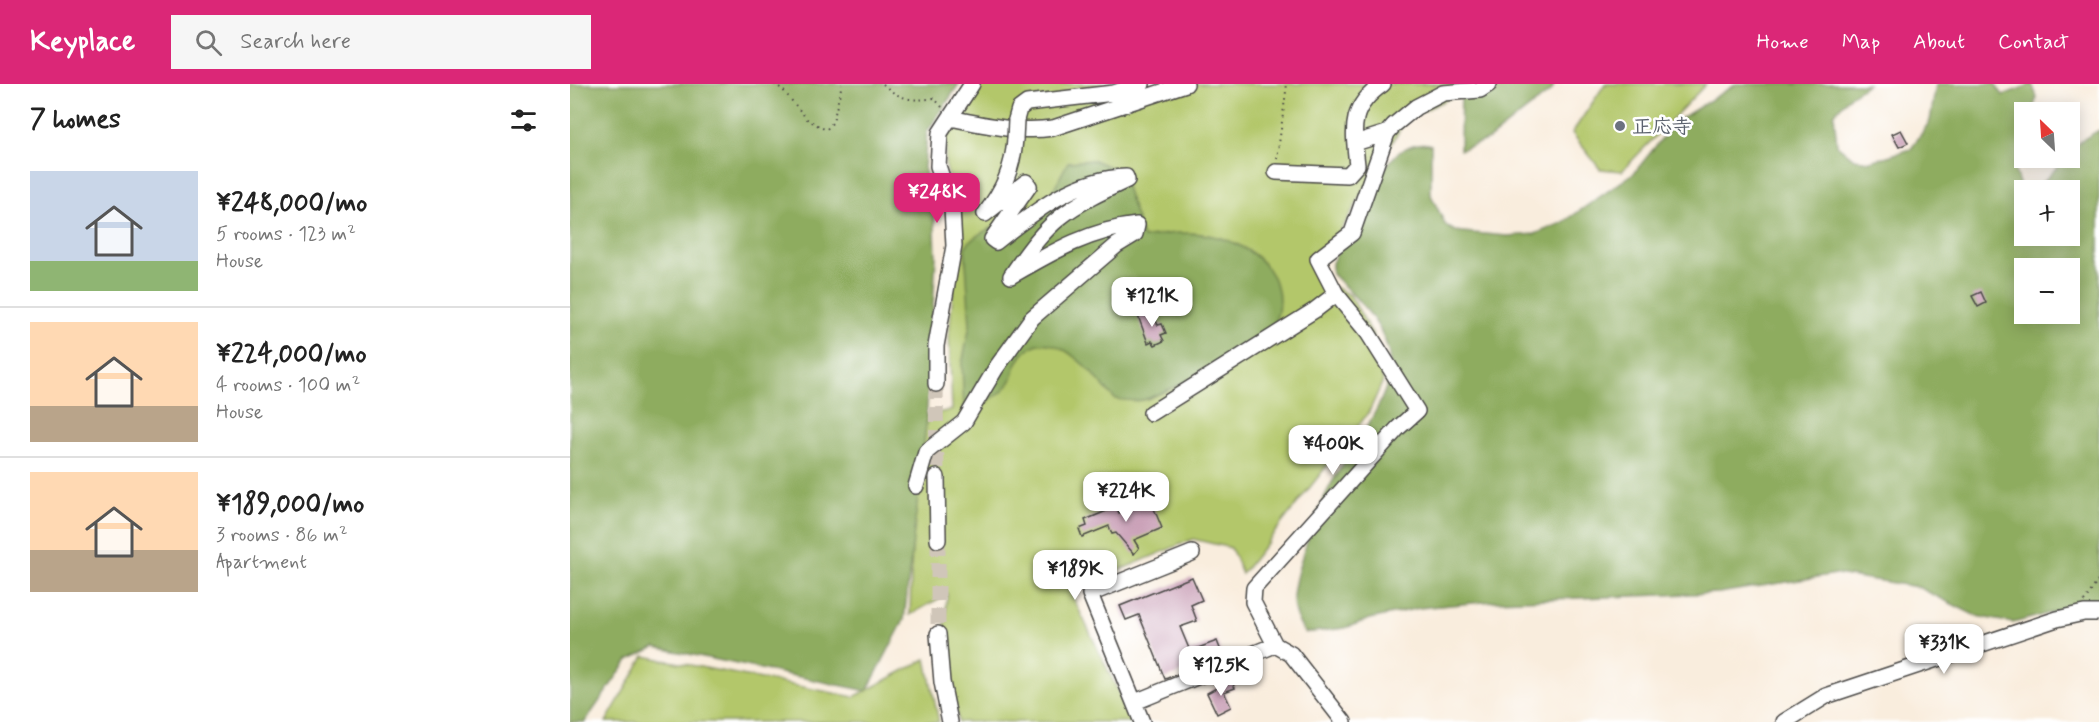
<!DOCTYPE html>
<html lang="en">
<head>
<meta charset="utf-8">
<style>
  :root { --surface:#fff; --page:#f6f6f6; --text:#222; --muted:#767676; --line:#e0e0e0; --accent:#db2777 }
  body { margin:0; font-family:Mynerve,"Klee One",sans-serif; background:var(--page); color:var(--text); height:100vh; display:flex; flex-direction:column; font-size:22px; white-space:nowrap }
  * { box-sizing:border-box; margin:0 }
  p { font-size:20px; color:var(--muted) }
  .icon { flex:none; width:33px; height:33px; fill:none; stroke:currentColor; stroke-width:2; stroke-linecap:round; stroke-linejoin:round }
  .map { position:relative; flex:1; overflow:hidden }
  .side { display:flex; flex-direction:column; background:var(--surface); width:570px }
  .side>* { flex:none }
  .needle { width:39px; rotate:335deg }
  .controls { position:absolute; left:1444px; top:18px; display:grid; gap:12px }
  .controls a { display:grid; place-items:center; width:66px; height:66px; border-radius:0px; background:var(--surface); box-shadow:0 3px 15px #0003; font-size:30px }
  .price { position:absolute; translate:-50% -51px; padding:0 14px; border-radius:12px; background:#fff; color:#222; font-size:20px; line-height:39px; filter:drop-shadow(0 2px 3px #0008) }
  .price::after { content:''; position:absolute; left:50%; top:36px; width:18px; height:14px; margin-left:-9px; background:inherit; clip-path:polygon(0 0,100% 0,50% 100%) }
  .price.current { background:var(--accent); color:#fff }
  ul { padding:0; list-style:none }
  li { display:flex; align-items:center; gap:18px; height:150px; padding:0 30px }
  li+li { border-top:2px solid var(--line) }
  li span { display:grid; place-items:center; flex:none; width:168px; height:120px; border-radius:0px; color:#555 }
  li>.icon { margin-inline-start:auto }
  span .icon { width:72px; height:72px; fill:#fffc; stroke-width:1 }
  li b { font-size:26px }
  h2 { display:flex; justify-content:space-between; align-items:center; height:72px; padding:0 30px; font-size:26px }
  header { display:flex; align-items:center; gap:36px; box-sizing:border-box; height:84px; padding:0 30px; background:var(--accent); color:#fff }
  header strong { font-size:28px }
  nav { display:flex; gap:33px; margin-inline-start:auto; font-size:21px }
  .search { width:420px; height:54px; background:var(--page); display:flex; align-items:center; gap:15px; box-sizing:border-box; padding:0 21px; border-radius:0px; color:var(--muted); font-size:22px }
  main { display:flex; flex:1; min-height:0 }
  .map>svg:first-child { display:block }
</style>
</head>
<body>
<header>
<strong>Keyplace</strong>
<div class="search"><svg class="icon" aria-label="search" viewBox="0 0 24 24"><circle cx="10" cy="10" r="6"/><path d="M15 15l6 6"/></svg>Search here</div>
<nav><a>Home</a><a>Map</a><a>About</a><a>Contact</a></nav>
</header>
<main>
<section class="side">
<h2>7 homes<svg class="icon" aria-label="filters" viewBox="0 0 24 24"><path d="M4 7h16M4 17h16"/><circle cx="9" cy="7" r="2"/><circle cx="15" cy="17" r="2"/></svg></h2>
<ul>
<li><span style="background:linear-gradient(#c9d6e8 75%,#8fb573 0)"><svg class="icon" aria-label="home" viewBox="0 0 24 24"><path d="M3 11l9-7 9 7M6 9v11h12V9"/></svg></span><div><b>¥248,000/mo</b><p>5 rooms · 123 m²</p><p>House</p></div></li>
<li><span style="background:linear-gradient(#ffd9b3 70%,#b9a48a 0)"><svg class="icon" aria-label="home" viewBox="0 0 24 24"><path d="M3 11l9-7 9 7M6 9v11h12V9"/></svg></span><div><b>¥224,000/mo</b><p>4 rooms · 100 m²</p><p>House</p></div></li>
<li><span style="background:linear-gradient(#ffd9b3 65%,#b9a48a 0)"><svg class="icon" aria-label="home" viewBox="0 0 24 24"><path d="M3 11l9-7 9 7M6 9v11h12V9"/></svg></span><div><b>¥189,000/mo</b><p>3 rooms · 86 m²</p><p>Apartment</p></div></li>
</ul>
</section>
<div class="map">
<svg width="1529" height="638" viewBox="0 0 1529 638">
  <rect width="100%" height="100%" fill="#fff"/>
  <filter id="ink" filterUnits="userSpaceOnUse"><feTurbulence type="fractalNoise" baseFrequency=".0167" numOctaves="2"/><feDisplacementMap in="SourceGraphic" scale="12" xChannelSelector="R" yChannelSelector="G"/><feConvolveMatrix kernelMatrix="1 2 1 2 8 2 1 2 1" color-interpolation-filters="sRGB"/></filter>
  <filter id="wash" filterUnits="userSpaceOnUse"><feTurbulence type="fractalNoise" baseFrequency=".008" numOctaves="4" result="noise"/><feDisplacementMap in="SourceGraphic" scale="24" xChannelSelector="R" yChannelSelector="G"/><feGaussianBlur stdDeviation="1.35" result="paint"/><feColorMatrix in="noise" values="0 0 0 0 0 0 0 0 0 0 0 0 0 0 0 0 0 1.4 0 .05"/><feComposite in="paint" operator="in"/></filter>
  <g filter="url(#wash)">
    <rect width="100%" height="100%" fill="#f9eddd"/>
    <path fill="#b3c76a" stroke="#6f794a" stroke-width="1.5" d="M400,0H909L836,35L750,182L762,202L780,211L803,251L813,297L799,328L672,490L661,464L623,455L500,507L563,638H388L374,549L377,510L340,531L343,414L357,331L382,326L379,251L390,131L375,80L376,54Z
      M1035,0H1136L1052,87L1030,85L1002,49Z
      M74,572L284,613L356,575L369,638H36Z"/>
    <path fill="#8eac5e" stroke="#5c6c44" stroke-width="1.5" fill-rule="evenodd" d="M0,0H389L357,48L354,84L364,119L366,173L356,341L334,536L297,607L85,563L58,576L15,638H0Z
      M891,0H984L982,6L919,55L890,66Z
      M1166,0H1298L1280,12L1264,30L1267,61L1284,75L1301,77L1341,65L1360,37L1366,0H1425L1433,11L1462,0L1467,13L1462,28H1455V50L1444,84L1455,117V152H1500V106H1465L1496,74H1500V69L1512,56L1529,46V521L1491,526L1443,539L1406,532L1348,503L1266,490L1149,509L924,517L849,524L800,535L775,544L735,549C728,539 723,527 723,515C723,491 748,423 760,402C777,371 822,314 820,280C818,241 787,215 762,190V179C773,154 808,87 827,70C837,62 849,57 861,61V111L876,142L885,147L903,149L937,152L965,150L992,139L1064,89L1105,38ZM1455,184H1500V230H1455Z
      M524,76L551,88L573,154C586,152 601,148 614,149C651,149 695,165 707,203C712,220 707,240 696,254C689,263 586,313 573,316C564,318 554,316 545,315C525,293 478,229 448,277C444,283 444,292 440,298C432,312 409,322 394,325L392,280L400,241L395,163C412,140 444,141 466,125C481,115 489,94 498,78Z"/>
    <g id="blocks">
      <path fill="#c69ab2" d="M1331,46L1338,59L1329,63L1322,50Z
        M1411,208L1416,219L1408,223L1402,212Z
        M581,226L588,241L592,240L596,249L591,251L594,257L585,261L582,257L578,259L568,232Z
        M580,415L592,444L564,456L569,464L564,470L546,449L542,450L539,442L512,453L509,445L517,442L515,436L546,423L549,429Z
        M622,493L632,516L621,521L627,537L610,543L620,567L647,557L653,572L595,595L569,531L556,536L550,522Z
        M661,596L665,604L654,608L661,623L647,630L637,609Z"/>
    </g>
  </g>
  <g filter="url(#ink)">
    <use href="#blocks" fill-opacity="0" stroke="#4a4846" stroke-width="1.5"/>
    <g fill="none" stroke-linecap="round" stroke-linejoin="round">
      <path stroke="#d0c6b9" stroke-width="15" stroke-dasharray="15 8" stroke-linecap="butt" d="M366,300L367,393
        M368,456V550"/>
      <g stroke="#4a4846" stroke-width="18">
        <path id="minor" d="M380,34C415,41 448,49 483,44L616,0
          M446,36L449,25L457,19L544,9L572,0
          M785,59L817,49
          M706,88L778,91L787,81C783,44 779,23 813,0
          M766,210L798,249L847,327L828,344L684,504L683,518L705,561L721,570L774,638
          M366,300V262L384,162L382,123L368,82L370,49L402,0
          M581,329L745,226L766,210L748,175L782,149L817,49L824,41L846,23L873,9L910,6L919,0
          M367,393L368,456
          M346,402L356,368L394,338L426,284L462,234L547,161L565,150L567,141C519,146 481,169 441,192C480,134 495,125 557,96L556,93C505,94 464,128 426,158L422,155L459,102L456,98L415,130C433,106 443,85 445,55
          M368,550L372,598L380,638
          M565,618L705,561
          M572,638L520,510L622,469
          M1214,638L1256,612L1487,535L1514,529H1529"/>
      </g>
      <path stroke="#4a4846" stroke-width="2" stroke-dasharray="1.5 4.5" stroke-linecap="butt" d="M204,0L212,5L237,35L256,46L263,38L272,0
        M313,0C328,15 343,18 364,14L372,23
        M707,75L717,0
        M1514,518L1529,495"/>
      <use href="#minor" stroke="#fff" stroke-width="15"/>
      <g stroke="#4a4846" stroke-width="18" stroke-linecap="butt">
        <path id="minor-bridge" d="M445,55L446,36"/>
      </g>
      <use href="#minor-bridge" stroke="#fff" stroke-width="15"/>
    </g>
  </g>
  <circle fill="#6b7280" stroke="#fff" stroke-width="2" cx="1050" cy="42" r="6"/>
  <g text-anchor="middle" stroke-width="5" stroke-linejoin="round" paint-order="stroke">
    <g font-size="20" font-weight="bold" fill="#5b616d" stroke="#fff" text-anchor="start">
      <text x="1062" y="49">正応寺</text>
    </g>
  </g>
</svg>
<div class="controls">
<a><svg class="needle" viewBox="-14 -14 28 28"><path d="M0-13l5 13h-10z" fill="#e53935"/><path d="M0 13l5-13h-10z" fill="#767676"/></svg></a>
<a>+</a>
<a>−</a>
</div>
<b class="price current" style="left:367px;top:140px">¥248K</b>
<b class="price" style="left:582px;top:244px">¥121K</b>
<b class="price" style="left:763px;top:392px">¥400K</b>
<b class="price" style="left:556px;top:439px">¥224K</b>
<b class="price" style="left:505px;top:517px">¥189K</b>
<b class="price" style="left:1374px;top:591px">¥331K</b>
<b class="price" style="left:651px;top:613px">¥125K</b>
</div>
</main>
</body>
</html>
